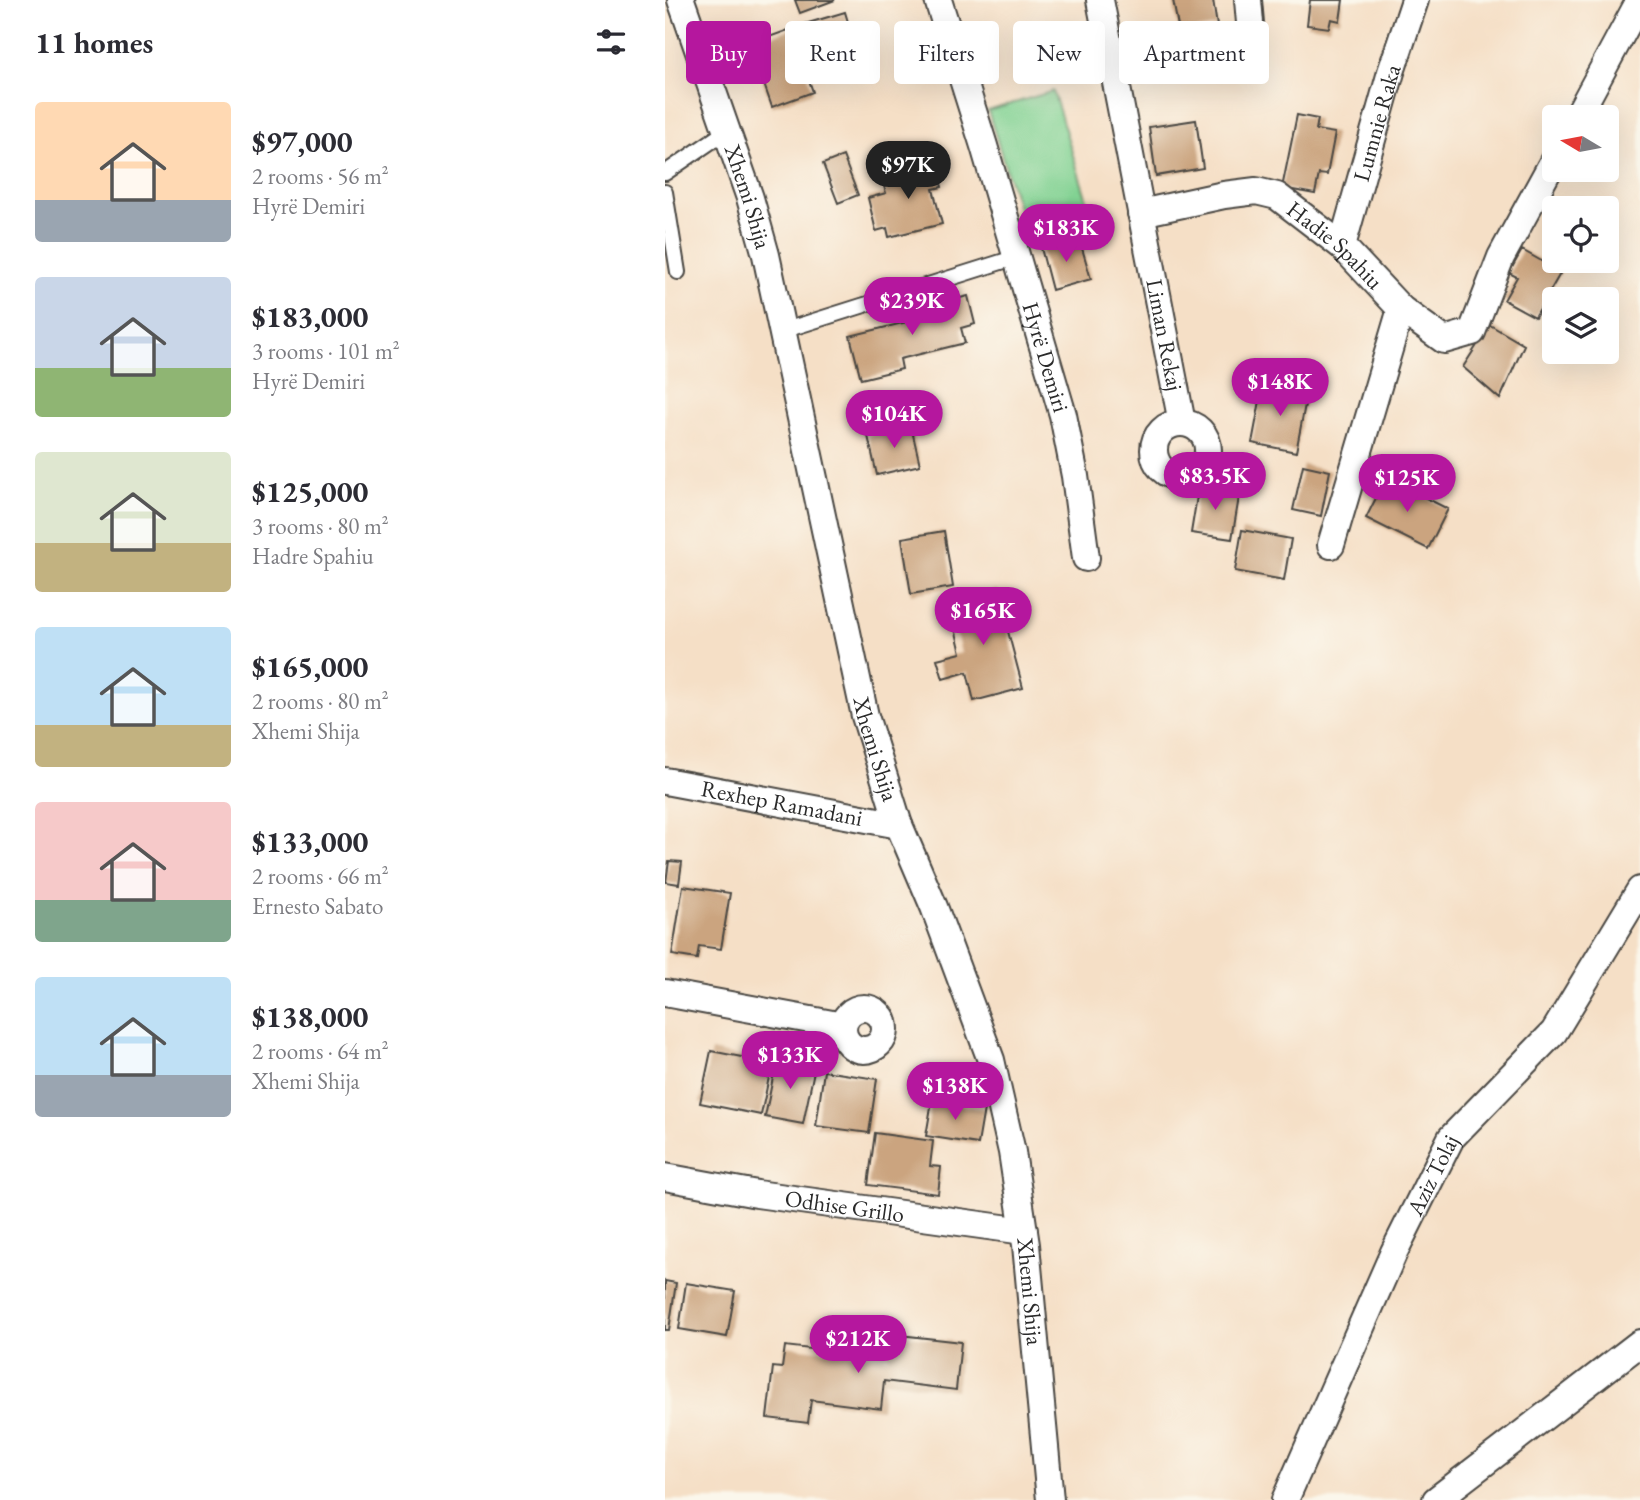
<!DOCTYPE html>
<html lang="en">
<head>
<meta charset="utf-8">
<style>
  :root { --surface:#fff; --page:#f2f2f3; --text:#2b2b33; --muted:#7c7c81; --accent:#b5179e }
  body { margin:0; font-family:"EB Garamond",serif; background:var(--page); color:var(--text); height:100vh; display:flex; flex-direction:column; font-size:26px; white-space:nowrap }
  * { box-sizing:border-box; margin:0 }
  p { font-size:23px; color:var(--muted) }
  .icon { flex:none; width:38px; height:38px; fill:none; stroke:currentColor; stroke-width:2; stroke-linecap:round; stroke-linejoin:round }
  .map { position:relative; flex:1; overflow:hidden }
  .side { display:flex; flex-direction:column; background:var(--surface); width:665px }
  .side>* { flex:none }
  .hud { position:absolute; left:21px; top:21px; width:665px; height:63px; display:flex; gap:14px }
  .needle { width:46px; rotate:280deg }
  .controls { position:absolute; left:877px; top:105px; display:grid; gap:14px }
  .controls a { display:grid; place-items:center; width:77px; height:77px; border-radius:7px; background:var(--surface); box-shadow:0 7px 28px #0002; font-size:35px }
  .price { position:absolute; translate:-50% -60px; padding:0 16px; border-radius:24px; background:var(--accent); color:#fff; font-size:23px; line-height:46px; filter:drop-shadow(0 2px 4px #0008) }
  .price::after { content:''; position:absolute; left:50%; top:42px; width:21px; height:16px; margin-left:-10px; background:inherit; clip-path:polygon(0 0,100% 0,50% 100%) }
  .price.on { background:#222; color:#fff }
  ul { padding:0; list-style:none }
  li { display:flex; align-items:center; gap:21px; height:175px; padding:0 35px }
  li span { display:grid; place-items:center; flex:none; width:196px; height:140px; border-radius:7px; color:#555 }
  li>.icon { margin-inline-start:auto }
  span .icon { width:84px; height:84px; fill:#fffc; stroke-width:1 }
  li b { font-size:30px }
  h2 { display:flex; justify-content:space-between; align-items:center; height:84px; padding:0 35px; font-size:30px }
  .pill { padding:0 24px; border-radius:7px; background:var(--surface); box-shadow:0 7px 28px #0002; font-size:24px; line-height:63px }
  .pill.on { background:var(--accent); color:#fff }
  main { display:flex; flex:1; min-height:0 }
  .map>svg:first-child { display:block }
</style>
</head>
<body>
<main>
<section class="side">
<h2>11 homes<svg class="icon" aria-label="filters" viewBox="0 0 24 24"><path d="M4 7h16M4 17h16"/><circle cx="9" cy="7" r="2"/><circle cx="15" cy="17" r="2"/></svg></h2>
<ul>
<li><span style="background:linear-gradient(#ffd9b3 70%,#9aa5b1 0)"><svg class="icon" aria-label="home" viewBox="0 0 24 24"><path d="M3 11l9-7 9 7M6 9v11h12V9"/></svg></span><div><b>$97,000</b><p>2 rooms · 56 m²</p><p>Hyrë Demiri</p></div></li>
<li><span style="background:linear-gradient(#c9d6e8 65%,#8fb573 0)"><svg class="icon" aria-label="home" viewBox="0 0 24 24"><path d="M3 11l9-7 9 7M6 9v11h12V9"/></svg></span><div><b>$183,000</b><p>3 rooms · 101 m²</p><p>Hyrë Demiri</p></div></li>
<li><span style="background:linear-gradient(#dfe7d0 65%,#c2b280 0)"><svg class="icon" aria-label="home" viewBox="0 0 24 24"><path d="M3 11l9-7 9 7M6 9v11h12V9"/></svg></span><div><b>$125,000</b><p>3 rooms · 80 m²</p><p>Hadre Spahiu</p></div></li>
<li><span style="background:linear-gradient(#bfe0f5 70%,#c2b280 0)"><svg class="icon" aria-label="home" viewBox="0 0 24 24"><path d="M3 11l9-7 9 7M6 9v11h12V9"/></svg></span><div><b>$165,000</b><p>2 rooms · 80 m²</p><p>Xhemi Shija</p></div></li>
<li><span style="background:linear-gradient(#f6c9c9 70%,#7fa58c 0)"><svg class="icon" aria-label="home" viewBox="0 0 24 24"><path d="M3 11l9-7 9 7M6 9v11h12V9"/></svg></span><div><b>$133,000</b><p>2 rooms · 66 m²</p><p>Ernesto Sabato</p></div></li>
<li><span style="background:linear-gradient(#bfe0f5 70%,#9aa5b1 0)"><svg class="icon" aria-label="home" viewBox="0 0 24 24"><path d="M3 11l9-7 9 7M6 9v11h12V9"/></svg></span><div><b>$138,000</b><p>2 rooms · 64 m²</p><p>Xhemi Shija</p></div></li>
</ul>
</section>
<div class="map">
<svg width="975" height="1500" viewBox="0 0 975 1500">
  <rect width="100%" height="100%" fill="#fbf7ec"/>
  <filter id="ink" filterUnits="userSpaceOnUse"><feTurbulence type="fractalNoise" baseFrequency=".0143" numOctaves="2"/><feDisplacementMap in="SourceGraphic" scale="14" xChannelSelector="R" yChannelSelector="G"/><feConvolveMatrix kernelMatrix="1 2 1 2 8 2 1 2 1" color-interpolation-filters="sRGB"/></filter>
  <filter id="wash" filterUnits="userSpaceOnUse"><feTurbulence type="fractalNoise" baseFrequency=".00686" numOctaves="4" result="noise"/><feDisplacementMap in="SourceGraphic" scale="28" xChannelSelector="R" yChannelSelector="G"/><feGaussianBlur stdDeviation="1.57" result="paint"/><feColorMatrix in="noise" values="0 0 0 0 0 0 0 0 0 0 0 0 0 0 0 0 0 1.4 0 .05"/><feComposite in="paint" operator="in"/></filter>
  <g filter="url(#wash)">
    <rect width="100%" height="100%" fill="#f5dfc6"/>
    <path fill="#82d293" stroke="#567e5f" stroke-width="2" d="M388,91L430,226L365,246L323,111Z"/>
    <g id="blocks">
      <path fill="#cba47f" d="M130,0H170L135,13Z
        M508,0H548L552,26L514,32Z
        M645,0H678L675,21L666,19L664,28L642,25Z
        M180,12L191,49L151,61L140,24Z
        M126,29L148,92L107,107L85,44Z
        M632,115L653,119L651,130L670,133L662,175L654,174L650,194L617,188Z
        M531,120L538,168L491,176L484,127Z
        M178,156L193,195L173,203L158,164Z
        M270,161L277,187L268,189L277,224L224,237L222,228L211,231L203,198L221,193L216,175Z
        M414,238L426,279L387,290L376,248Z
        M857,250L896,272L870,317L839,300L852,277L844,273Z
        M303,296L310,324L296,328L300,343L235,359L237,369L196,379L185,336L250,320L248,310Z
        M825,325L859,345L835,399L798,367Z
        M598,385L642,394L631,452L587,443Z
        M246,426L255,465L212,475L203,436Z
        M638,465L665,471L656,516L628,510Z
        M721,478L783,509L763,549L701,518Z
        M534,484L575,491L567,539L526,533Z
        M577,530L626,539L619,580L570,571Z
        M279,531L288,587L246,594L237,538Z
        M332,590L358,688L309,701L302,672L278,679L272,659L296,653L284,603Z
        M4,861L17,862L14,884L1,882Z
        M18,886L65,893L56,949L34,946L32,959L7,955Z
        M46,1051L107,1063L96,1115L35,1103Z
        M112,1058L150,1066L138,1124L100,1117Z
        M159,1071L212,1079L204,1133L151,1126Z
        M267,1101L319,1109L313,1144L261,1136Z
        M210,1133L268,1141L265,1166L276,1167L273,1194L203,1185Z
        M0,1281L11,1283L4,1330H0Z
        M21,1283L70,1291L62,1337L14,1329Z
        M226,1334L296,1342L291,1390L219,1381L216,1409L146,1400L143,1423L102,1418L108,1367L117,1368L120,1346L223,1358Z"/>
    </g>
  </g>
  <g filter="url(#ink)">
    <use href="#blocks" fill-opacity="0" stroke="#494642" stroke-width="2"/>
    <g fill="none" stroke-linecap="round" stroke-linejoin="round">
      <g stroke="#494642" stroke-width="18">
        <path id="lane" d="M0,173L60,132
          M0,192L13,272
          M117,331L352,257"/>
      </g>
      <g stroke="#494642" stroke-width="30">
        <g id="street">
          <path id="s1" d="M16,0L85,198L101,255L200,716L234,825L269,907L326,1060L347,1152L361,1245L385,1500"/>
          <path id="s2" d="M273,0L319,146L398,415L410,476L421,558"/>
          <path id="s3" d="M435,0L517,423"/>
          <path d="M583,0L585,23"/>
          <path d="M912,117L975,0"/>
          <path id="s4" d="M476,213L559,195L591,191L612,196L677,246L736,309L779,340L807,332L836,257L889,160"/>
          <path id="s5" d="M677,246L726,72L750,0"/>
          <circle cx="516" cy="450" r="27"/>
          <path d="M666,545L736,309"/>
          <path id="s6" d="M0,781L234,825"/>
          <path d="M0,993L178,1026"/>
          <circle cx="199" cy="1029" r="21"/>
          <path id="s7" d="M0,1177L92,1194L359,1231"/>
          <path id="s8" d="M620,1500L729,1252L786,1138L889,1032L975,890"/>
          <path d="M771,1500L975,1343"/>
        </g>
      </g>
      <use href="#lane" stroke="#fff" stroke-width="14"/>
      <use href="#street" stroke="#fff" stroke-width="26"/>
    </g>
  </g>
  <g text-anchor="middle" stroke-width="5" stroke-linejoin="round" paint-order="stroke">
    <g font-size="23" fill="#2b2b2b" stroke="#fbf7ec">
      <text dy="8" stroke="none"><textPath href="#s5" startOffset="128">Lumnie Raka</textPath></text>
      <text dy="8" stroke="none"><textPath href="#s1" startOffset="208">Xhemi Shija</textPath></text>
      <text dy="8" stroke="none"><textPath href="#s4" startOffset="215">Hadie Spahiu</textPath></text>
      <text dy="8" stroke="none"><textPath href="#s3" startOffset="341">Liman Rekaj</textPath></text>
      <text dy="8" stroke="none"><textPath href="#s2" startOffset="373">Hyrë Demiri</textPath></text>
      <text dy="8" stroke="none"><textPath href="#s1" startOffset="775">Xhemi Shija</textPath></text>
      <text dy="8" stroke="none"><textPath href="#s6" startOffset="119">Rexhep Ramadani</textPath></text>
      <text dy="8" stroke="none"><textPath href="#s8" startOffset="357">Aziz Tolaj</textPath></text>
      <text dy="8" stroke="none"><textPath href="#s7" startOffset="182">Odhise Grillo</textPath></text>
      <text dy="8" stroke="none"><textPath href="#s1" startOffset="1342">Xhemi Shija</textPath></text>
    </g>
  </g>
</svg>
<div class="controls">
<a><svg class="needle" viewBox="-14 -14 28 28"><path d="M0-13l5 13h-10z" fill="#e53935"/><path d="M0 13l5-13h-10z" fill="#7c7c81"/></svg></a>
<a><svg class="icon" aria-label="locate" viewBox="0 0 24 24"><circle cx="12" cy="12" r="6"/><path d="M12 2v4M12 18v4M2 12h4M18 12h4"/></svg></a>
<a><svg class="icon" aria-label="layers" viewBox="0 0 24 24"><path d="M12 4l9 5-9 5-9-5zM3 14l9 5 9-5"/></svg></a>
</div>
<b class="price on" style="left:243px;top:201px">$97K</b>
<b class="price" style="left:401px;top:264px">$183K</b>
<b class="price" style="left:247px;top:337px">$239K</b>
<b class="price" style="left:615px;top:418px">$148K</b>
<b class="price" style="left:229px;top:450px">$104K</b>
<b class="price" style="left:550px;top:512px">$83.5K</b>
<b class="price" style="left:742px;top:514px">$125K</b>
<b class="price" style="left:318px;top:647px">$165K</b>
<b class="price" style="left:125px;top:1091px">$133K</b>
<b class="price" style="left:290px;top:1122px">$138K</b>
<b class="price" style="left:193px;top:1375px">$212K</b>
<div class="hud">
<a class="pill on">Buy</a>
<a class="pill">Rent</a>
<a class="pill">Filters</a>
<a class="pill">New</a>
<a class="pill">Apartment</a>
</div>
</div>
</main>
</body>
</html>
